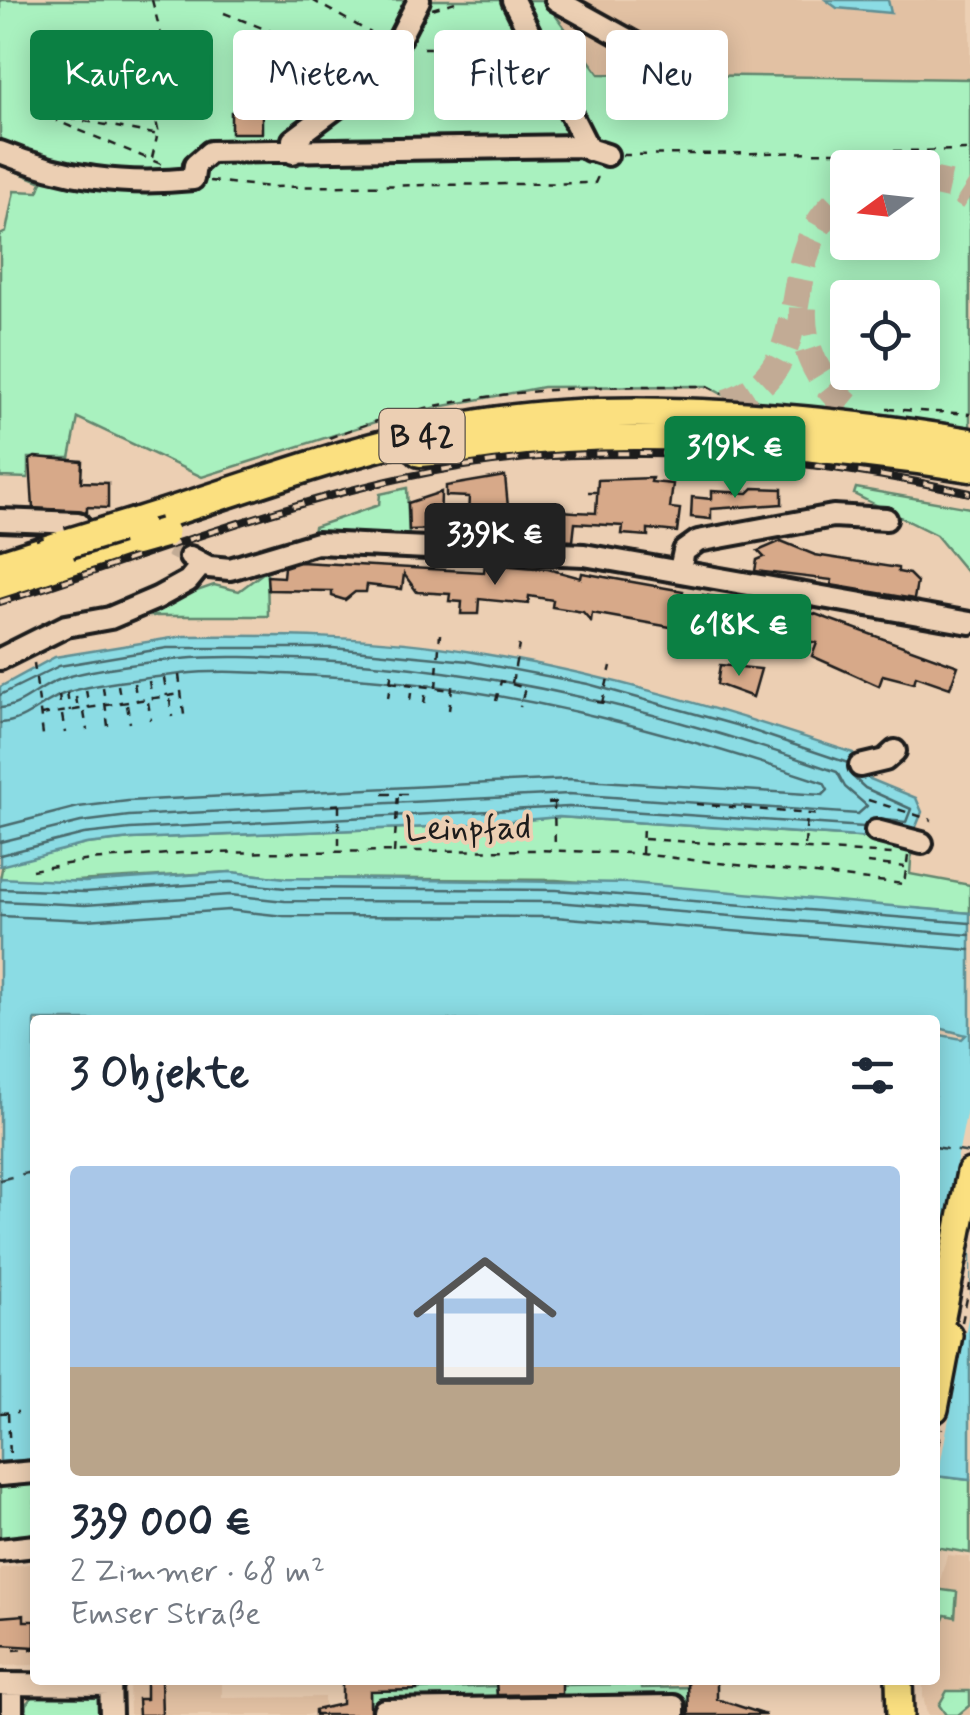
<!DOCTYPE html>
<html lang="de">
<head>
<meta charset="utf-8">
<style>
  :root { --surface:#fff; --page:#f2f2f3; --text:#1f2937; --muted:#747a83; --line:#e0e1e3; --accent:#0b8043 }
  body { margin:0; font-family:Mynerve,sans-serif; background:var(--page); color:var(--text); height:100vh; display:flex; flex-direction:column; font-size:38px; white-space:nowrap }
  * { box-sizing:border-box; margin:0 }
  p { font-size:32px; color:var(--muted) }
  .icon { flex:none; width:55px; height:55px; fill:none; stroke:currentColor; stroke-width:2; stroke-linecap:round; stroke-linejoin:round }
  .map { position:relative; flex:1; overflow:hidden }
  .panel { position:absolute; left:30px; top:1015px; width:910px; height:670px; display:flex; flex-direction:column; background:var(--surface); border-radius:10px; box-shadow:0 5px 25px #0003 }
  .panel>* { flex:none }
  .banner { position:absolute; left:30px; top:30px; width:910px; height:90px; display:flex; gap:20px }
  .needle { width:65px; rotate:255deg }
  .buttons { position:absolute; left:830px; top:150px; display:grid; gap:20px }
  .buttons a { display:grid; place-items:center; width:110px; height:110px; border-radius:10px; background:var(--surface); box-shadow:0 5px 25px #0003; font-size:50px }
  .price { position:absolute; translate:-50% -85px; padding:0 22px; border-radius:10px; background:var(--accent); color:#fff; font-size:32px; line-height:65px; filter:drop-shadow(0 2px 5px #0008) }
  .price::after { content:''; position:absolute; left:50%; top:60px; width:30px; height:22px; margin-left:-15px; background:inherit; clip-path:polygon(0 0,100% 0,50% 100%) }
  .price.current { background:#222; color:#fff }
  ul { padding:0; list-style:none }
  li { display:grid; align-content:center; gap:20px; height:530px; padding:0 40px }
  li+li { border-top:2px solid var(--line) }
  li span { display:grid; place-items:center; height:310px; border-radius:10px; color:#555 }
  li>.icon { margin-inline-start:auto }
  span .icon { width:180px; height:180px; fill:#fffc; stroke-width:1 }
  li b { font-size:42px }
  h2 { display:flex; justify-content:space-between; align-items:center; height:120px; padding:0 40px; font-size:42px }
  .chip { padding:0 35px; border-radius:10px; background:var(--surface); box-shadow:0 5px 25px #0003; font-size:35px; line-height:90px }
  .chip.current { background:var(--accent); color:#fff }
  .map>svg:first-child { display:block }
</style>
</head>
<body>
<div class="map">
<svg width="970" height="1715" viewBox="0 0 970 1715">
  <rect width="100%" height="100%" fill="#eccfb3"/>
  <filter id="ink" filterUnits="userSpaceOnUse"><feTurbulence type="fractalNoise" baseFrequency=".01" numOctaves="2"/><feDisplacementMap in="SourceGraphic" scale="20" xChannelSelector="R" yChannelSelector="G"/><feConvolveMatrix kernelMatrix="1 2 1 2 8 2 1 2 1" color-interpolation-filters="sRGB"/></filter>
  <g filter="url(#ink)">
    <path fill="#e2c1a3" d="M544,0H970V79L599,74Z
      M947,1555L970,1557V1715H927L923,1696V1680H935V1599Z
      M35,1563V1665L0,1666V1568Z
      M129,1680H222V1698L324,1697V1709L307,1715H130Z"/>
    <path fill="#a9f1bf" stroke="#62866e" stroke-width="2.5" fill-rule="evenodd" d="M0,0H544L599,74L970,79V431L889,416L742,405L707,386L543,387L397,415L202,477L78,418L70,458H28V478L0,477V235L6,232L14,191L38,192L42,182L0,165ZM848,168H922V242H848ZM848,298H922V372H848Z
      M407,488L409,539L313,534L314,527L379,505L380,494Z
      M856,488L970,508V576L936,535L854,494Z
      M267,570L268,616H125L214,585L239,591Z
      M558,817L872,838L913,834L910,874L970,885V913L556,880L285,878L230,872L43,883L0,879L3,864L86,844L131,839L454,826Z
      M35,1459V1535L0,1538V1462Z
      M935,1476L970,1480V1553L935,1547Z
      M935,1589L957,1592L955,1617L945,1615L935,1639Z
      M641,1684L642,1688L689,1687V1715H371L370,1691L496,1686L497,1698L561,1697L562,1685Z
      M947,1691H970V1705L958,1715H946L939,1705Z
      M106,1694L107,1715H26V1704L32,1697Z"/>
    <path fill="#8bdce4" stroke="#5f8f94" stroke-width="2.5" d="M826,0H888L891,13L837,8Z
      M184,636C280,635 377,636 472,652C603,673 728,711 853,753L870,779L916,798L922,812L913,834L873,838L559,817L454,826L131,839L86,844L0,866V687L55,657Z
      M231,872L285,878L631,883L970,913V1301L935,1294V1034L962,1039L966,1035L935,1027V1020H35V1459L0,1462V878L85,882Z
      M935,1302L970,1308V1480L935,1476Z"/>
    <path fill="#eccfb3" d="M970,1094V1308L937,1481L935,1272Z"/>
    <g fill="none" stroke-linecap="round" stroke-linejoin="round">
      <path stroke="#48696c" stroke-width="2.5" d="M0,695L59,666L167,648H333L468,661L588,684L739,726L848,763
        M0,708C22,707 40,686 61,679C88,669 151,662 181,659C226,655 273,658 318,660C497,669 668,713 837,772L845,787L867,806L858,814L569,794L129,816L81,822L0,842
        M0,723C27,722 44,699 69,692C103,682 145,679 181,674C226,669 274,674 319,676C493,683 659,728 824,783L828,790L823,795L569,779L128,801L78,807L0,827
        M852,776L865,788L911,809L906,822L873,819
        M0,855L84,834L130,829L569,807L864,827
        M0,889L85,892L230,882L285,888L556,890L970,923
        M0,901L85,905L230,895L285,901L556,902L970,935
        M0,916L86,920L229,910L284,916L555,917L970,950"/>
      <path stroke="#324244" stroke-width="2.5" stroke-dasharray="12 10" stroke-linecap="butt" d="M935,1147L970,1153
        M0,1180L35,1171"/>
    </g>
    <path fill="#d7a989" stroke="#1c1c1c" stroke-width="2.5" d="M231,112H262V133H231Z
      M35,457L82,461L81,482L108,483V508L87,507V512L33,508L30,460Z
      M505,476L508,507L575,512L596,513L598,480L652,478L651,482L673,484L670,508L680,509L677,532L648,529V536L622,534L623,526L575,523L573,541L467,534L469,497L446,496V486Z
      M753,488L782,489V504L711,509V519L691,517L692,497L712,499V491L748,493Z
      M441,492L440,529L409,530L408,503Z
      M781,541L815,555L898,568V572L909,574L917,582L914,599L831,585L832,580L755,571L757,560L764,557L758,551Z
      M300,562L484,572L485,564L498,565L548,569L581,578L582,573L683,591L676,628L592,613L591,621L583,612L552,607L553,600L529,596L528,604L479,599L478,614H461L462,602L449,601L450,594L417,592L404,574L402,589L367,585L366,592H355L345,600L332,596V591L268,590L267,576L283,577L284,567Z
      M703,595L815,614L958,666L950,688L916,676L914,683L883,675L879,686L812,656L817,643L782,635L781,640L769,638L758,635L759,630L728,624L722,654L693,649Z
      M720,665L761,669L753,697L717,684Z
      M24,1615V1621H35V1647L0,1645V1617Z
      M146,1680H161L162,1715H139L138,1699H146Z
      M342,1680H416L417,1690L370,1691V1715H315V1710L342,1704Z
      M496,1680H562V1694L497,1695Z
      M688,1680H717V1699L766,1715H689Z"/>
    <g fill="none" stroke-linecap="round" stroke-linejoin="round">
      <path stroke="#c2ab95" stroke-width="20" stroke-dasharray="20 10" stroke-linecap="butt" d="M144,534L190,557"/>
      <path stroke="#c2ab95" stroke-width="28" stroke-dasharray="28 14" stroke-linecap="butt" d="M922,179L953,186L970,197
        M803,308C801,352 822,389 857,413
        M726,403C830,367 764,254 848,193"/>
      <g stroke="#1c1c1c" stroke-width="28">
        <path id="minor" d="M513,0L589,150
          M556,0L659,57
          M0,152C64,178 124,186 193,179L195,165L210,152L579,146L607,155
          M293,153V140L381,74L419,0
          M0,520L78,523
          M190,557L209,567L230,569L317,543L584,555L970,623
          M680,570L684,551L698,541L833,516L886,519
          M0,659L66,626L110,618L157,598L188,581L202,564
          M860,766L885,760L895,751
          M876,831L922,843
          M0,1475L35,1472
          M0,1550L35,1546
          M110,1680L111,1715
          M0,1684L111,1685
          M12,1715V1687
          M384,1715V1710L674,1706V1715"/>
      </g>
      <g stroke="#1c1c1c" stroke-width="32">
        <path id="major" d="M935,1353L970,1172
          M935,1409L949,1335
          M899,1680L900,1715"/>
      </g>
      <g stroke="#1c1c1c" stroke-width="35">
        <path id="highway" d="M420,452C604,433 787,437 970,467
          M138,522C251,487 363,443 480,424C626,399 824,419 970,443
          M0,565L69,543
          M0,585L136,541"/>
      </g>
      <path stroke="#1c1c1c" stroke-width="2.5" stroke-dasharray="8 8" stroke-linecap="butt" d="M152,0L180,107L176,108L147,51L142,53L159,135L58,116L57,121L161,164
        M312,0L380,38
        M432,9L462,0
        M224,13L362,67
        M423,48L517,49
        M148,51L164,47
        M622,155L970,150
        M152,158L157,137
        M210,181L270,187L595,183L600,172
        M887,409L970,414
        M329,438C451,389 578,385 707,386L722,394
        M588,492H597
        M34,663L43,735
        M179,675L184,715
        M164,678L167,696
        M149,681L152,699
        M390,682L452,690
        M134,683L137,701
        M512,683L519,645
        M118,685L121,703
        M103,687L108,726
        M436,688L440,634
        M86,690L89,708
        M67,693L70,711
        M59,695L61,712
        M76,697L78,710
        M388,698L392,670
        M170,699L172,717
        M410,700L412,686
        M496,701L501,681L525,688L520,707
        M148,702L151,720
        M596,702L610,704
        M424,703L426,690
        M602,703L611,666
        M127,705L130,723
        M449,710L453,681
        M84,712L87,730
        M41,715L181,694
        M62,715L65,733
        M383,794H412
        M868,800L932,820
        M554,802L555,850
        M548,803L560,801
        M696,804L821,815
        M331,805L347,804
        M339,805V852
        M644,839L892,854
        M805,845L807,814
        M394,853L398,794
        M642,854L643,825
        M867,863L905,867
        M32,870L90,860L181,853L537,850L631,853L904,884L908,856
        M962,1322L970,1284
        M0,1413L18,1412
        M8,1413L10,1456
        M935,1460L942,1428
        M14,1650L35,1649"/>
      <use href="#minor" stroke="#eccfb3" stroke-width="20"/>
      <use href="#major" stroke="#fbe080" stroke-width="25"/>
      <use href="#highway" stroke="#fbe080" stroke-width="28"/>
      <g stroke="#1c1c1c" stroke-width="8">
        <path id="rail" d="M0,602C135,560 268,507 406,477C593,436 784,452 970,493"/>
      </g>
      <use href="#rail" stroke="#eccfb3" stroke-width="4" stroke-dasharray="11" stroke-linecap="butt"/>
      <g stroke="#1c1c1c" stroke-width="35" stroke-linecap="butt">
        <path id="highway-bridge" d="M136,541L164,533
          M69,543L138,522"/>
      </g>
      <path stroke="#1c1c1c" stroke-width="2.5" stroke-dasharray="8 8" stroke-linecap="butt" d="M36,540L51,535"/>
      <use href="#highway-bridge" stroke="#fbe080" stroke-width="28"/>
    </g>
  </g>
  <g text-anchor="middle" stroke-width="8" stroke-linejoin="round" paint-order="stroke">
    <rect fill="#eccfb3" stroke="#5a5249" stroke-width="2.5" x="379.5" y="409" width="85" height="54" rx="8"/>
    <g font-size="32" font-weight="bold" fill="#1c1c1c">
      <text x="422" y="447">B 42</text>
    </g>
    <g font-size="35" fill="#1c1c1c" stroke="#eccfb3">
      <text transform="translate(468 827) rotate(-1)" y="12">Leinpfad</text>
    </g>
  </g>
</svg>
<div class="buttons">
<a><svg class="needle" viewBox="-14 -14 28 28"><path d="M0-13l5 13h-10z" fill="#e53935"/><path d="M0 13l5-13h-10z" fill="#747a83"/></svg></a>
<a><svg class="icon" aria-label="locate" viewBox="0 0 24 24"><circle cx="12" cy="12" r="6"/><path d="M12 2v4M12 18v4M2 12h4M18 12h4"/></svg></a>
</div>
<b class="price" style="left:735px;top:501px">319K €</b>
<b class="price current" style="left:495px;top:588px">339K €</b>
<b class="price" style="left:739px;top:679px">618K €</b>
<div class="banner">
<a class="chip current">Kaufen</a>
<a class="chip">Mieten</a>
<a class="chip">Filter</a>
<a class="chip">Neu</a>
</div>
<section class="panel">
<h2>3 Objekte<svg class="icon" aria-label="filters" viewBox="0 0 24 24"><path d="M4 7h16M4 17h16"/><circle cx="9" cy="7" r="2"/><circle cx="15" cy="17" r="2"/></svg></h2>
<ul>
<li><span style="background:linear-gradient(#a9c7e8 65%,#b9a48a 0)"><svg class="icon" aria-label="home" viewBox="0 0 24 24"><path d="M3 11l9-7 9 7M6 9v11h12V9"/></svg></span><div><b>339 000 €</b><p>2 Zimmer · 68 m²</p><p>Emser Straße</p></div></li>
</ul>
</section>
</div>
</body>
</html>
